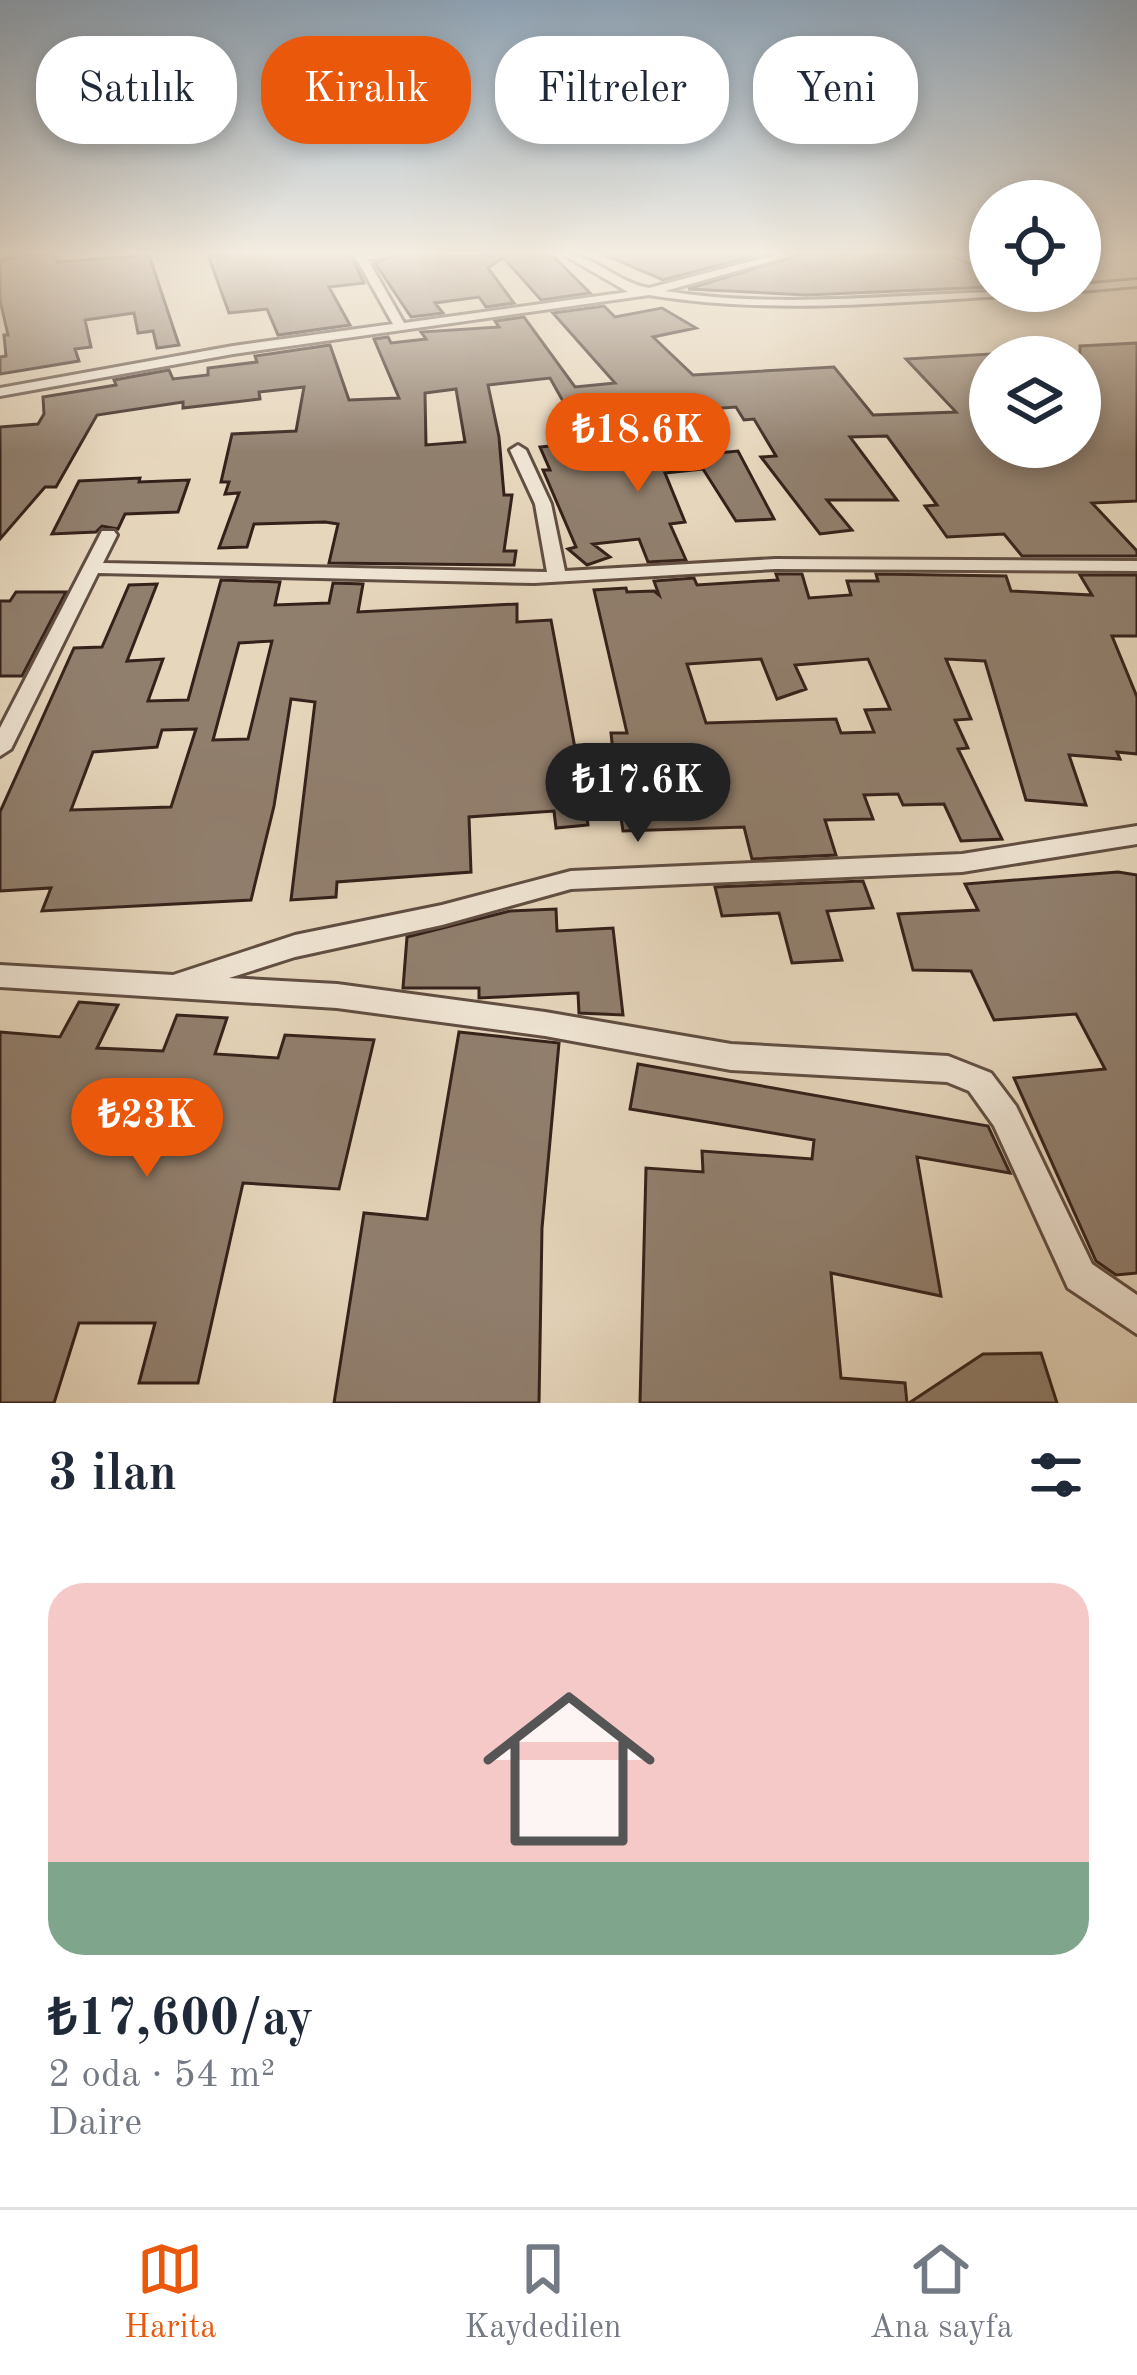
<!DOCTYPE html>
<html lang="tr">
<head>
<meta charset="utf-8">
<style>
  :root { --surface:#fff; --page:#f6f6f7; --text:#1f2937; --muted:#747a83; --line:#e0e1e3; --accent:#ea580c }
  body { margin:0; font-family:"Old Standard TT",serif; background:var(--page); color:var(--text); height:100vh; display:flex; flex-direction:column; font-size:45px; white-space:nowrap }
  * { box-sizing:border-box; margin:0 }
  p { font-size:39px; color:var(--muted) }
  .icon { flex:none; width:66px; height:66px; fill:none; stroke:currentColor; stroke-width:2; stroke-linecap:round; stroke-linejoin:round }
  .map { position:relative; height:1403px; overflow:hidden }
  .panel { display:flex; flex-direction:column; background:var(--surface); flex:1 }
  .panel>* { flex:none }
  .banner { position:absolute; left:36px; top:36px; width:1065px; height:108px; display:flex; gap:24px }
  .buttons { position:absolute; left:969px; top:180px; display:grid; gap:24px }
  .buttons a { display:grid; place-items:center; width:132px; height:132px; border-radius:50%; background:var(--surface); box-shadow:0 6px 18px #0003; font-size:60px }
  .price { position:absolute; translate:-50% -102px; padding:0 27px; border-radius:42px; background:var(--accent); color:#fff; font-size:39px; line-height:78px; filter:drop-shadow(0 3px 6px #0008) }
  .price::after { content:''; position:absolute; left:50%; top:72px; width:36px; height:27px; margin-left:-18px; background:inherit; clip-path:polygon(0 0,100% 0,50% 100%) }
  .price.current { background:#222; color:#fff }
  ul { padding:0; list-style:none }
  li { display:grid; align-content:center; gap:24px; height:636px; padding:0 48px }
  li+li { border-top:3px solid var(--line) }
  li span { display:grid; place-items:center; height:372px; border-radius:36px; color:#555 }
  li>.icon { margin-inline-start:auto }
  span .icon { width:216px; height:216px; fill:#fffc; stroke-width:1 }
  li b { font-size:51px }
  h2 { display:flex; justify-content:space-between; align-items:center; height:144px; padding:0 48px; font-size:51px }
  .chip { padding:0 42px; border-radius:48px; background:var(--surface); box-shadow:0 6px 18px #0003; font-size:42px; line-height:108px }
  .chip.current { background:var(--accent); color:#fff }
  .dock { display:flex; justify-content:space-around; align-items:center; height:168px; border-top:3px solid var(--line); background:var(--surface); font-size:33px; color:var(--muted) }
  .dock a { display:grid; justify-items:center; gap:6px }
  .dock .current { color:var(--accent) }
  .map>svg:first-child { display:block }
</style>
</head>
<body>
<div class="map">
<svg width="1137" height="1403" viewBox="0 0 1137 1403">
  <rect width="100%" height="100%" fill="#e6d6bc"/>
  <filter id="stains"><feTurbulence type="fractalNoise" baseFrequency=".00167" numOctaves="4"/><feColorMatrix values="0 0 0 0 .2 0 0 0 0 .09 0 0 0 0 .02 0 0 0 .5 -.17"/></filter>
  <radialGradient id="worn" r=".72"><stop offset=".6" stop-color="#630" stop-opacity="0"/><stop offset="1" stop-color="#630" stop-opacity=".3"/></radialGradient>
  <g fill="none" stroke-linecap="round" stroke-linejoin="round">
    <path stroke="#7b685a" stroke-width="3" d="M0,257L11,255"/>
  </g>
  <path fill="#917f6e" stroke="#35211a" stroke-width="3" fill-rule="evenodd" d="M29,255H53L58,262L149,255L179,345L157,348L153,331L138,333L134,313L85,320L91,347L75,349L79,361L0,374V357L6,356L4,335H8L0,300V260Z
    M208,255H351L364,283L329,287L350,325L278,335L267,309L229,313Z
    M396,255H552L590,293L541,300L503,257L488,268L514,303L486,307L479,297L435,303L443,313L411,317L375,263Z
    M605,255H756L663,280Z
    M798,255H950L990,273V287L806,295L688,289Z
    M604,306L615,317L662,308L696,328L653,337L693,375L834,367L873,415L956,412L906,359L990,354V447H1080V346L1137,343V501L1092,503L1137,551V556H1022L1004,534L947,537L925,506L937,505L887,436L850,437L897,500H827L852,530L820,534L761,457L776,456L754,419L744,420L736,407L695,410L709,426L657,432L637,405L569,412L550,378L488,385L499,437L504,495H512L504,551H516L514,565L329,563L338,524L325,522L254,524L247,547L219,548L239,493L225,494L229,482H221L232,434L296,431L304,387L259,392L260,399L183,408V402L97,415L56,487H45L0,539V427L38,424L44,414L43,397L116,385L114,380L169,370L173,379L208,375V368L257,362L255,356L330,345L349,400L399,398L374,339L388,337L391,343L426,339L421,332L499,327L495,321L524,317L575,387L615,383L553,313ZM456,389L465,442L426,445L425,393Z
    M631,438L633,461L738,451L774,519L736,521L703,469L665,473L685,522L670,524L686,560L648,562L639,539L593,544L610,557L587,565L568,549L576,547L543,470H550L540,447Z
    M140,478L139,482L189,480L178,512L125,514L118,529L102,526L96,532L52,534L79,481Z
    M776,574H802L809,598L851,595L847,581H878L876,574L1006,576L1011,591L1092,595L1080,575H1137V636H1112L1137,697V754L1117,752L1120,759L1069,755L1086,805L1026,800L985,661L946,659L971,719L955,720L968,748L958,749L1002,839L961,841L944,804L903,805L898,794L864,795L873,819L825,820L836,855L752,859L744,827L623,831L620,811L586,812L588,825L556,828L554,811L469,817L471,872L337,882L336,897L291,900L315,702L291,699L274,806L251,900L42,911L51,888L0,891V812L74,648L102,647L129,585L157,584L127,661L163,659L148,701L188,700L221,580L280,582L275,605L329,603L333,583L363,584L358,612L517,604V622L551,620L578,764L614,762L611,733H627L594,590L626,588L627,592L654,591L659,595L654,581L694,578L697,585L778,580ZM272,641L248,739L213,740L239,643ZM761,659L777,699L806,689L795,665L868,659L890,709L865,710L874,732L841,733L836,719L706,723L687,664ZM196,729L171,807L71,810L93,752L157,747L162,730Z
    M16,592H66L22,676H0V601H10Z
    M1118,872L1137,875V1273L1116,1275L1096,1261L1014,1078L1105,1069L1076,1014L994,1020L971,971L913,970L898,914L978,910L965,884Z
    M863,881L873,908L827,911L842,960L792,963L779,913L722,916L715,887Z
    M556,909L557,931L613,928L623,1015L579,1013L578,993L479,998V988H403L407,937L510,911Z
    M79,1002L118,1005L97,1048L163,1051L177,1015L227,1018L215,1054L278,1058L285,1035L374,1040L339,1189L243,1183L198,1383H139L155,1323H79L54,1403H0V1032L60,1037Z
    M459,1032L559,1043L542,1228L539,1403H334L364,1213L427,1219Z
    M638,1064L988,1126L1010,1173L917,1157L941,1296L831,1273L841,1378L905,1383L907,1403H640L646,1168L703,1172L702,1151L812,1159L814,1140L630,1109Z
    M1041,1353L1057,1403H909L983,1354Z"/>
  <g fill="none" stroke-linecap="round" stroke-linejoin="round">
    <g stroke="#614e42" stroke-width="6">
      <path id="street" d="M359,255H392L368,260L404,323L628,292L564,255C595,255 618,283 649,288L775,255H794L665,291C787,311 920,291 1041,291L1035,294C908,301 776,316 649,295L233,354L0,396V388L233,346L393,324L356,258Z
        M1137,280V286L1080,291H1078L1080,285Z
        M518,445L526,450L551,504L565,571L775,559L1137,561V571L775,569L534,583L98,573L11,749L0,756V728L102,531H114L117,535L103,563L547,572L535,504L510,450Z
        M1137,826V844L962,872L571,889L442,925L295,957L229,978L337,984L545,1012L731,1044L948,1056L991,1073L1016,1106L1092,1264L1137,1295V1334L1068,1288L994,1126L969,1091L947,1082L731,1070L545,1036L337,1008L0,987V965L173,975L295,935L442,905L571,871L962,854Z"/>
    </g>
    <use href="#street" fill="#efe4d3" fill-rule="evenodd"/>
  </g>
  <linearGradient id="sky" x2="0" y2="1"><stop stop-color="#8fa9c0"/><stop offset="0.56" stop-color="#f4ede1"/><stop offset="1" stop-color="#f4ede1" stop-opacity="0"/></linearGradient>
  <rect width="1137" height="452" fill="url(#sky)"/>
  <rect width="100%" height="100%" filter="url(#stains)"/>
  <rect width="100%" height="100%" fill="url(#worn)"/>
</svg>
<div class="buttons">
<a><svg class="icon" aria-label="locate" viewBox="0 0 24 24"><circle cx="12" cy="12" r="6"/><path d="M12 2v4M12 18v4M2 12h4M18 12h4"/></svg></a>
<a><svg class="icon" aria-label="layers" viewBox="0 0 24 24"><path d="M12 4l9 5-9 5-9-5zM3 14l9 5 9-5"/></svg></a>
</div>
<b class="price" style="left:638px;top:495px">₺18.6K</b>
<b class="price current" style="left:638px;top:845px">₺17.6K</b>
<b class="price" style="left:147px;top:1180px">₺23K</b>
<div class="banner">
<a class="chip">Satılık</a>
<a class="chip current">Kiralık</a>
<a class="chip">Filtreler</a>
<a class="chip">Yeni</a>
</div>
</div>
<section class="panel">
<h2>3 ilan<svg class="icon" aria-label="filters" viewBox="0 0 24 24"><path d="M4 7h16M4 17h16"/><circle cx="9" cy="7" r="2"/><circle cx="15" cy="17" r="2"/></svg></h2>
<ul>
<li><span style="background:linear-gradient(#f6c9c9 75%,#7fa58c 0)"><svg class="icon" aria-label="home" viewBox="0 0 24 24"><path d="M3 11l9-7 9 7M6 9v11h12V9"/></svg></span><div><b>₺17,600/ay</b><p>2 oda · 54 m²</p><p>Daire</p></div></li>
</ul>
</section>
<nav class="dock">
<a class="current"><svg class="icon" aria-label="map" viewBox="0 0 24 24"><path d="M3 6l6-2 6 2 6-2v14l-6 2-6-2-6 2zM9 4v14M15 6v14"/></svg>Harita</a>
<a><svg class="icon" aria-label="saved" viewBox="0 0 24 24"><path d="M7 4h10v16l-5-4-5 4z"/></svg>Kaydedilen</a>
<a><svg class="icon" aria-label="home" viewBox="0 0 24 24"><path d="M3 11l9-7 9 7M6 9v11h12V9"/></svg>Ana sayfa</a>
</nav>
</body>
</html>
